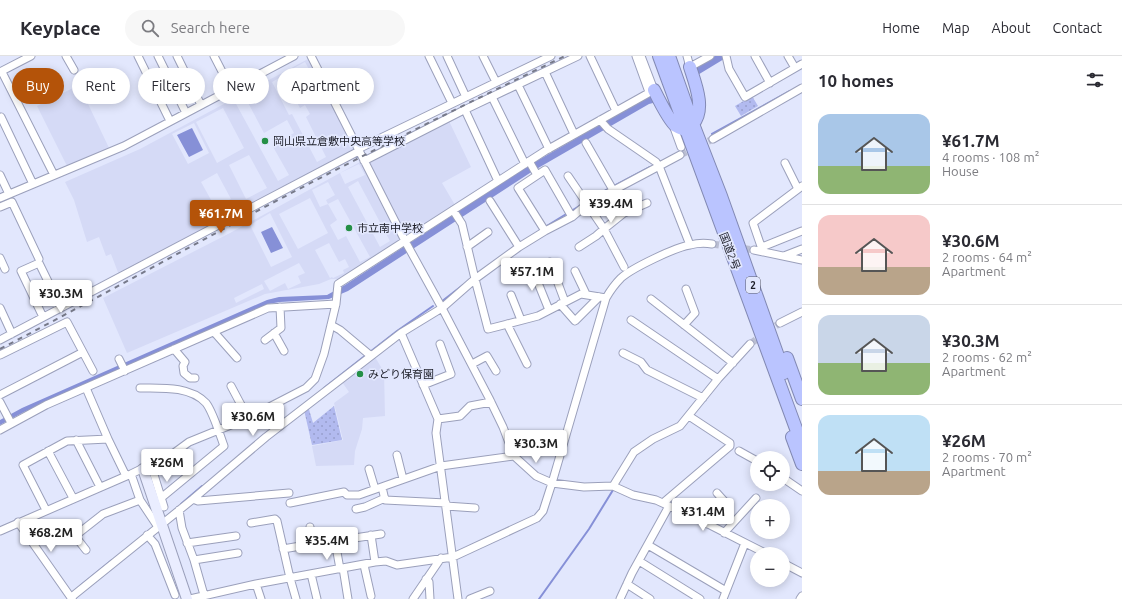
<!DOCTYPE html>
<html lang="en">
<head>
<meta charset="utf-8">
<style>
  :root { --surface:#fff; --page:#f7f7f7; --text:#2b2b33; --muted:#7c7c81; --line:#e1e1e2; --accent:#b45309 }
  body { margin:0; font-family:Ubuntu,"Noto Sans JP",sans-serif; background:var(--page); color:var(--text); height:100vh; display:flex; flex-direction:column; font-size:15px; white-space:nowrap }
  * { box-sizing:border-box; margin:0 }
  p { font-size:13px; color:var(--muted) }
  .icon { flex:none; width:22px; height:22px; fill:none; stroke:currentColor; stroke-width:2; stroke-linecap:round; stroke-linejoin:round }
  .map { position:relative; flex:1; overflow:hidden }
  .side { display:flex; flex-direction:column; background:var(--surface); width:320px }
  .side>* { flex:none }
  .hud { position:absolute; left:12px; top:12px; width:380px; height:36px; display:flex; gap:8px }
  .buttons { position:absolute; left:750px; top:395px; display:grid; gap:8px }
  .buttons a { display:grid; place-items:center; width:40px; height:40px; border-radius:50%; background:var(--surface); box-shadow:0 2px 10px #0003; font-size:20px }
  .price { position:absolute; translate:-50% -34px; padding:0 9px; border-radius:4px; background:#fff; color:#222; font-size:13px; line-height:26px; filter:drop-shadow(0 1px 2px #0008) }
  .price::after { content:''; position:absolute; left:50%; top:24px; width:12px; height:9px; margin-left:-6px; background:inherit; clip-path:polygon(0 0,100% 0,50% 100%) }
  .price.selected { background:var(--accent); color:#fff }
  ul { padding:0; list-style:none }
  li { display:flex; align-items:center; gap:12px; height:100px; padding:0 16px }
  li+li { border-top:1px solid var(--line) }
  li span { display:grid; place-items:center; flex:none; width:112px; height:80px; border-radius:12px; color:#555 }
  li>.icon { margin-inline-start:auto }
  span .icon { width:48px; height:48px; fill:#fffc; stroke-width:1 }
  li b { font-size:17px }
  h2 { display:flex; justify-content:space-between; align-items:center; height:48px; padding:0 16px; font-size:17px }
  .tag { padding:0 14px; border-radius:18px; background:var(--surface); box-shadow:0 2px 10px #0003; font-size:14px; line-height:36px }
  .tag.selected { background:var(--accent); color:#fff }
  header { display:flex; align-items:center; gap:24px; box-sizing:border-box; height:56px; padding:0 20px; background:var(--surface); border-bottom:1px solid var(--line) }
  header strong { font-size:19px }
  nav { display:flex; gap:22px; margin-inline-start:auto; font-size:14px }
  .search { width:280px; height:36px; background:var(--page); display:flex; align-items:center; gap:10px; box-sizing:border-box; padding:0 14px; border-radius:22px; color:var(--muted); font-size:15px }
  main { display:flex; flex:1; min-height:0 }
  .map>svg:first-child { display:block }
</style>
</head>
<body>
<header>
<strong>Keyplace</strong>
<div class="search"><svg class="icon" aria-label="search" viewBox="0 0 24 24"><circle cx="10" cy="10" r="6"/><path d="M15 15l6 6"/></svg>Search here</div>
<nav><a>Home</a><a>Map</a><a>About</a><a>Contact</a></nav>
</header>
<main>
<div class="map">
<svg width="802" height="543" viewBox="0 0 802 543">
  <defs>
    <pattern id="park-dots" width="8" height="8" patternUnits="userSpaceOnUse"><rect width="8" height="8" fill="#b2baef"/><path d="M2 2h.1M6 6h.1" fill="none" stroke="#989fcd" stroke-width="1.8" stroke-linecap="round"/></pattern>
  </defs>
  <rect width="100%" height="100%" fill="#e2e7fd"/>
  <path fill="#d5daf6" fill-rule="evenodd" d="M308,3L353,92L351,97L119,219L111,198L106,200L99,181L87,186L74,144L65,126L140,93ZM305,6L319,31L307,38L292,13ZM283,20L300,52L305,49L310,58L306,61L326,101L317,106L292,58L289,59L272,26ZM245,41L264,77L287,64L294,77L272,89L289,119L278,125L235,46ZM223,52L244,92L217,107L196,66ZM194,67L209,97L188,108L172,78ZM249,99L267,132L246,143L229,109ZM217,117L231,143L215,151L201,126Z
    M79,29L110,94L67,110L37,50Z
    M449,65L471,111L442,127L455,149L406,179L368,106Z
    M360,106L400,184L376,200L363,206L359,211L339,223H331L319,228L265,238L127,297L103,242L230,177ZM359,108L365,119L345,128L340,117ZM358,125L390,185L380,191L348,131ZM328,126L335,139L326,144L328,148L320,151L312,134ZM310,142L328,177L298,193L279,158ZM338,143L370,201L360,206L346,180L338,184L330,169L337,164L328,148ZM270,157L292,201L271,211L250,169ZM329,187L339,206L345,203L349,211L343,214L344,217L333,222L332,221L330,222L315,194ZM299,207L305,217L298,220L301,227L288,233L285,227L270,235L264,225ZM262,228L264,233L236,247L234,242Z
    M375,301L384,316L385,360L363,362L362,373L355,395L354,409L316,410L312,390L343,384L334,347L349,336L342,326Z"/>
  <path fill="url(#park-dots)" d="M752,40L758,50L741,60L735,50Z
    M308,350L313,367L334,350L342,384L312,389L304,354Z"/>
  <path fill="#8690d7" d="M715,0H729L696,20V11Z
    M653,38L657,46L649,48L533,115L348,235L329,243L280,246L268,248L24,356L0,369V364L22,352L267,244L279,241L327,239L345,229L528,110Z
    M192,72L203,94L189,101L177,79Z
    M272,171L283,192L271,197L261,176Z"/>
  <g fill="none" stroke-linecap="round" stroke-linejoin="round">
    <path stroke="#8690d7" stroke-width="2" d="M712,78L790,35
      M597,139L650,111
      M545,171L581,149
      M441,246L463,229
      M370,296L397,275L433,250
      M324,332L366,299
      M181,448L202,430
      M80,530L112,504
      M539,543L589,473L613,434"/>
    <path stroke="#babed2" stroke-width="7" stroke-dasharray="7 3.5" stroke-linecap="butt" d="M680,99L713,83
      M712,188L754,194
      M750,288L780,267"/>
    <g stroke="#9ba0bb" stroke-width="9">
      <path id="street" d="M66,0L74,14
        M138,0L170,65
        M158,0L186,57
        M177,0L201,49
        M214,0L231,33
        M311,0L405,185L442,252L489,342L503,371L514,400L536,420L552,427L584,431L613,430L633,439L656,444L706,467L767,498
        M429,0L452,47
        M447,0L466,41
        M483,0L496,26
        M590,0L616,55
        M636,0L649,36
        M687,0L690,11L710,0
        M726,0L729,13L745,41L802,8
        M755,0L770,27
        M788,0L795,12
        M0,16L31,0
        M545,16L574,78
        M3,18L54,119
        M518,29L549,93
        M492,41L525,108
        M465,54L498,125
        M1,61L33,128
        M600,64L608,73L656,106L659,110L690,189
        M673,69L681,91
        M713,83L802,32
        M586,87L613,134
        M358,93L551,0
        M364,105L462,55L578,0
        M529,105L537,119
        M785,107L798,133
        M0,119L9,138
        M568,120L604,173L624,157L647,147
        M0,142L124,90L294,0
        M490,145L519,191
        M0,151L12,146L39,203
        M453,154L462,168L475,223L488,273L538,260L581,238L606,242
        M545,175L518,132L545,114L572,161
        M467,191L488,176
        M579,191L596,180L604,173L624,211
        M762,191L802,175
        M754,194L802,204
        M763,196L753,167L802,130
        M784,200L802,193
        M0,202L5,213
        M550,206L565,246
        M532,212L549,254
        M575,215L586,238
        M511,239L521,264
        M651,243L733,307
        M560,248L575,265L599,241
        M0,252L12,278
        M43,261L21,215L39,207L61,252
        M631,264L718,323
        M780,267L802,256
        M507,268L527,308
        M331,269L340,274L371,300
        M684,269L695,257L686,233
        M214,276L237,302
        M274,277L284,295
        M401,277L438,363L436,377L458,543
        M0,284L359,95
        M265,284L281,272L280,251
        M174,293L185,306L183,310L184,317L190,322H195
        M623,297L641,306L647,314L703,342
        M0,299L67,266L93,315
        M119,303L125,315
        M472,308L487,300L496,315
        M423,329L451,318L440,288
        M231,330L248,362
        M86,332L108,383
        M140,332C162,332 190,330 206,347C213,356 220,379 224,390L161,442
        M0,339L83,296
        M0,346L11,367
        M438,363L460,360L470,350L491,346
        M0,374L46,349L268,252L336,248
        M76,384L100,431
        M48,395L73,442
        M739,395L757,405
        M397,399L403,423
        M151,409L164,451
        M369,413L375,433
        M131,418L140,444L158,471
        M783,422L802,435
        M613,430L634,396L653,383L680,370L718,323L750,288
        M382,431L385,444L446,447
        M193,443L198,445L289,437
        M290,447L344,436L347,439H359L441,410L514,400
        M663,447L730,390V387L689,360
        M446,450L475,452
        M356,453L365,451L385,442
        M46,454L23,409L67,385L108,383L126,420
        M179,454L182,472L194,504L204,539
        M18,466L72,543
        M251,467L275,463L277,465L290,522L296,543
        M707,468L726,447L717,437
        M0,475L131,418L174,397L189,386L248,362L306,332L315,323L324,298L336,248L338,228L545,95L654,34L641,0
        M724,477L756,442
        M147,479L155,488L175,539
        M371,479L375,506
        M187,487L236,480
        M648,489L726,535
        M283,493L312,488L310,471
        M86,494L75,480L103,458L140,444
        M194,504L238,497
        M639,505L700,543
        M783,507L802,517
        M364,509L371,540
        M343,512L348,543
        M340,513L335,485L381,478
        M311,518L317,543
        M426,523L429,526L430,543
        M256,528L261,543
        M627,528L650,543
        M71,543L74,539L193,443L266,381L401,277L442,252L475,223L519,191L545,175L572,161L586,149L680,99
        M190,543L256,528L375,506L386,505L397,509L453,501L537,462L543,455L552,427L606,242C610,235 615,228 621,222C632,212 676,191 690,189C698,187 705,187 712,188
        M413,543L441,502
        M470,543L490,535
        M620,543L632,517L669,450
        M723,543L745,487
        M800,543L802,540"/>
    </g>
    <g stroke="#9ba0bb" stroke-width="12">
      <path id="secondary" d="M143,413L187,543"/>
    </g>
    <g stroke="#8289b3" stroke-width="14">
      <path id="highway" d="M659,0L802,389
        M669,0L693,68L721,140L784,317
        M690,11C695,27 706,53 693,68
        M654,34C658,42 669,65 676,70C679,72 682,73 685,74
        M787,302L802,343
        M792,381L802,408"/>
    </g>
    <use href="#street" stroke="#fff" stroke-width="7"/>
    <use href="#secondary" stroke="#eaedff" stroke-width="10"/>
    <use href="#highway" stroke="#bac4ff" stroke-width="12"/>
    <path stroke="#777a8a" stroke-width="2" stroke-dasharray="5 5" stroke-linecap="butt" d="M0,293C100,241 199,185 299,133C387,87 476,43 565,0"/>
  </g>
  <g fill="#248f46" stroke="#e2e7fd" stroke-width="1.5">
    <circle cx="265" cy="85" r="4"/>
    <circle cx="349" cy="172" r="4"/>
    <circle cx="360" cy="318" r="4"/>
  </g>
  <g text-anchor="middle" stroke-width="3.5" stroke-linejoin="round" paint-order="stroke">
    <rect fill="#e2e7fd" stroke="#575966" stroke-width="1" x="746" y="221" width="14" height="16" rx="3"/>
    <g font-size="10" font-weight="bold" fill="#1b1c26">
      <text x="753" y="233">2</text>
    </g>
    <g font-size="11" fill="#1b1c26" stroke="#e2e7fd" text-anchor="start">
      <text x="273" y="89">岡山県立倉敷中央高等学校</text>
      <text x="357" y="176">市立南中学校</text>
      <text x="368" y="322">みどり保育園</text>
    </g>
    <g font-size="11" fill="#1b1c26" stroke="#e2e7fd">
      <text transform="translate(730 195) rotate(69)" y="4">国道2号</text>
    </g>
  </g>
</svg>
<div class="buttons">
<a><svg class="icon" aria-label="locate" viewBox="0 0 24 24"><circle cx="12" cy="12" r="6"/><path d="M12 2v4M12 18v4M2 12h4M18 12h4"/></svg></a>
<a>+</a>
<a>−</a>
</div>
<b class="price" style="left:611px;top:168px">¥39.4M</b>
<b class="price selected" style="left:221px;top:178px">¥61.7M</b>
<b class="price" style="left:532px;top:236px">¥57.1M</b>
<b class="price" style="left:61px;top:258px">¥30.3M</b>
<b class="price" style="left:253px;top:381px">¥30.6M</b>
<b class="price" style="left:536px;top:408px">¥30.3M</b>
<b class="price" style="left:167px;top:427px">¥26M</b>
<b class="price" style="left:703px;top:476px">¥31.4M</b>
<b class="price" style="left:51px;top:497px">¥68.2M</b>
<b class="price" style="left:327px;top:505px">¥35.4M</b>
<div class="hud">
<a class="tag selected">Buy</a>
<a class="tag">Rent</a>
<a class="tag">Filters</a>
<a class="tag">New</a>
<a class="tag">Apartment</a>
</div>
</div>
<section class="side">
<h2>10 homes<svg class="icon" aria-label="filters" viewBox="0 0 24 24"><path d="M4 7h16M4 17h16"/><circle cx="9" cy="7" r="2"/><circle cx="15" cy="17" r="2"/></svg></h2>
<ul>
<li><span style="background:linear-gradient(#a9c7e8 65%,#8fb573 0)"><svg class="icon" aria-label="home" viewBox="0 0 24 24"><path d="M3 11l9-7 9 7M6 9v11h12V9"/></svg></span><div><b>¥61.7M</b><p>4 rooms · 108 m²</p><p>House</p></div></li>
<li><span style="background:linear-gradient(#f6c9c9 65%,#b9a48a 0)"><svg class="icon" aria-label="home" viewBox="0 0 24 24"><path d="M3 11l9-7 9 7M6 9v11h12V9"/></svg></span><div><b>¥30.6M</b><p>2 rooms · 64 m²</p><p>Apartment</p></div></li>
<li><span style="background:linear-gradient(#c9d6e8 60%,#8fb573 0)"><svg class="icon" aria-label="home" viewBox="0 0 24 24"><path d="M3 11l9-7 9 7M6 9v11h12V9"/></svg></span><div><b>¥30.3M</b><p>2 rooms · 62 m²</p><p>Apartment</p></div></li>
<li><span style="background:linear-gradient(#bfe0f5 70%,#b9a48a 0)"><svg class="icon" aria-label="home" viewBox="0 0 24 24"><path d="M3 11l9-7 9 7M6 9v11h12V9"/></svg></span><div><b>¥26M</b><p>2 rooms · 70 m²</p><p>Apartment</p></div></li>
</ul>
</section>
</main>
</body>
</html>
